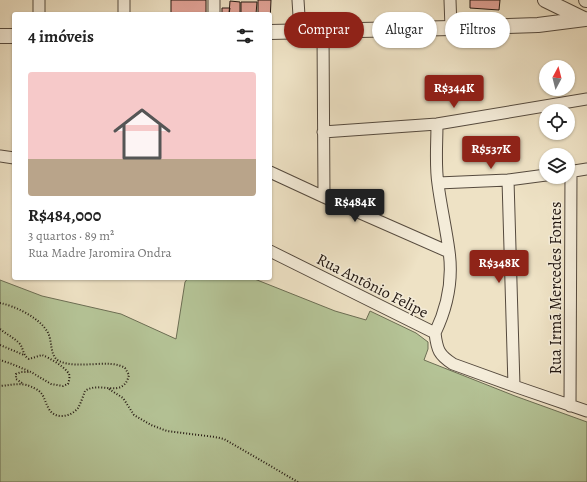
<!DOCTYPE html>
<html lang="pt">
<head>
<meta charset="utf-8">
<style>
  :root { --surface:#fff; --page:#f6f6f6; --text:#222; --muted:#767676; --line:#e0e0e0; --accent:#8f2418 }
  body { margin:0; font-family:Alegreya,serif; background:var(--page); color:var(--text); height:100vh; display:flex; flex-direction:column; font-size:15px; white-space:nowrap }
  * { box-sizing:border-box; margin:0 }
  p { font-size:13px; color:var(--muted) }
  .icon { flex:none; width:22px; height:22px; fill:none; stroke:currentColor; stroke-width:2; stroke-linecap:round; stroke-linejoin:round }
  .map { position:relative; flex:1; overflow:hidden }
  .panel { position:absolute; left:12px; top:12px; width:260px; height:268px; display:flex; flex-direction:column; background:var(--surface); border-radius:4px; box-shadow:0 1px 3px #0004 }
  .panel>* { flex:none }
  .top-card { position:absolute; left:284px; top:12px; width:243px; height:36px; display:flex; gap:8px }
  .needle { width:26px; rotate:7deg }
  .buttons { position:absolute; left:539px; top:60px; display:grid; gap:8px }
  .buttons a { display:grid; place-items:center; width:36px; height:36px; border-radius:50%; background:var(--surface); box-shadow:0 1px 3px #0004; font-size:20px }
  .price { position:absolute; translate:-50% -34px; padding:0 9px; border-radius:4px; background:var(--accent); color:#fff; font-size:13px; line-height:26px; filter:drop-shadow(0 1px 2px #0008) }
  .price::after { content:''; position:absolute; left:50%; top:24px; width:12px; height:9px; margin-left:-6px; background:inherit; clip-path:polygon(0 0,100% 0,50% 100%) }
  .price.current { background:#222; color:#fff }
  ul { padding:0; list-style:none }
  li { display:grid; align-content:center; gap:8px; height:212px; padding:0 16px }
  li+li { border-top:1px solid var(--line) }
  li span { display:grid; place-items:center; height:124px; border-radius:4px; color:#555 }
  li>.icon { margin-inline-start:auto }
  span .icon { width:72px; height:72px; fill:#fffc; stroke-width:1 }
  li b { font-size:17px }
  h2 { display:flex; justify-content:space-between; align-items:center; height:48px; padding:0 16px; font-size:17px }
  .tag { padding:0 14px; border-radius:18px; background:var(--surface); box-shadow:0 1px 3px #0004; font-size:14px; line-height:36px }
  .tag.current { background:var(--accent); color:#fff }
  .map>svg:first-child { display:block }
</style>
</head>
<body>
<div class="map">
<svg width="587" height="482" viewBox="0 0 587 482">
  <rect width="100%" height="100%" fill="#eee2c5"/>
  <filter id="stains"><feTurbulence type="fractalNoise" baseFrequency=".005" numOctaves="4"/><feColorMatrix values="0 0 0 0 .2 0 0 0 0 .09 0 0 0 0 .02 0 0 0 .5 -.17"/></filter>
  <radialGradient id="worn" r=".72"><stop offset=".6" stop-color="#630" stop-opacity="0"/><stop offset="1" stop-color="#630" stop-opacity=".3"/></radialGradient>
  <path fill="#b5c497" stroke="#6c6e54" d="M188,278H252L335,311L366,320L370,311L416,333L428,342V349L424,360L515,396L587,422V482H0V280L42,296L121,314L176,339L185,282Z"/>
  <path fill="#e3a398" stroke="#221711" d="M171,0H206V14H171Z
    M258,0H271L270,22V14H258Z
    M470,0H500L499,10L470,8Z
    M230,1L240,2V14H229Z
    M241,2H257L256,14H241Z
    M222,8H230L229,14H222Z"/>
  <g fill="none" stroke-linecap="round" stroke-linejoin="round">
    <g stroke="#554a3e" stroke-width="13">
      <path id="minor" d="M39,0V14
        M214,0V14
        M298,0L300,32
        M450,0L451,28
        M124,14V0
        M323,31L324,197
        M323,132L437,124L587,99
        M0,156L14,158
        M270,172L324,197L449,252
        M568,172L587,169
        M508,180L514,386
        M438,183L508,180L546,175
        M270,251L435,333C437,350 439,355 453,364L514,386L587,411
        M435,333C447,308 453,279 449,251C446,228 441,207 438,184C435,165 437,143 437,124
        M570,406L571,172"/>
    </g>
    <g stroke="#554a3e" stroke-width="16">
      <path id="tertiary" d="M545,0L584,19
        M586,0H587
        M270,32L451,28L538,25L585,19
        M0,36H14"/>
    </g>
    <path stroke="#221711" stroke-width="2" stroke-dasharray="1 2" stroke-linecap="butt" d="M0,303C15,306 38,317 47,331C53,340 49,356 59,361C79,370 110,358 125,368L129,375C123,400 100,380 85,391C83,396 81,403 78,408C71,417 55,420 49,409C44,401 45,394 36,389C22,381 14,385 0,386
      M0,329C6,334 13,337 19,343C24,348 22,355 29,359L42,355C50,358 65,367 69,374C70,377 69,381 68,384L63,386L51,384L31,372L12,364L0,360
      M0,345L24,355
      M22,383L16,379V374L21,372H30
      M109,389L123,398L134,415L151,425L167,431L215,437L224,439L298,482"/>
    <use href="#minor" stroke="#f4ecd9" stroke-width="11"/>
    <use href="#tertiary" stroke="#f4ecd9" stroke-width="14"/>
  </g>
  <g text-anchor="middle" stroke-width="3" stroke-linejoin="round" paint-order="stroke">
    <g font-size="16" fill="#221711" stroke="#f4ecd9">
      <text transform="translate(373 285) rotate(27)" y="6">Rua Antônio Felipe</text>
      <text transform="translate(555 288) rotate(-90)" y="6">Rua Irmã Mercedes Fontes</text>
    </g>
  </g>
  <rect width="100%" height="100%" filter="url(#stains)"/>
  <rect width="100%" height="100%" fill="url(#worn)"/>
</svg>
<div class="buttons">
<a><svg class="needle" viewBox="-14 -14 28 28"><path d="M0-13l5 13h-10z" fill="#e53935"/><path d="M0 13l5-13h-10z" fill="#767676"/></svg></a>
<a><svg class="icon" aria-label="locate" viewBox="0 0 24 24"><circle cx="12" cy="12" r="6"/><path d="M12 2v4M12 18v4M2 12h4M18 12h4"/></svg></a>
<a><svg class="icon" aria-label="layers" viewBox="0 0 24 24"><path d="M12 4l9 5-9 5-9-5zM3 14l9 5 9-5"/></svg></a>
</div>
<b class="price" style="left:454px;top:109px">R$344K</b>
<b class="price" style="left:491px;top:170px">R$537K</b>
<b class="price current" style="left:355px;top:223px">R$484K</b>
<b class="price" style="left:499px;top:284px">R$348K</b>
<div class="top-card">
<a class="tag current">Comprar</a>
<a class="tag">Alugar</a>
<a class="tag">Filtros</a>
</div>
<section class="panel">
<h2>4 imóveis<svg class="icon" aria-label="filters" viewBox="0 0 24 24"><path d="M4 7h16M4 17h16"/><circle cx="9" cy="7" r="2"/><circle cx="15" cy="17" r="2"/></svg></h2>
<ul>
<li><span style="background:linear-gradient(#f6c9c9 70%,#b9a48a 0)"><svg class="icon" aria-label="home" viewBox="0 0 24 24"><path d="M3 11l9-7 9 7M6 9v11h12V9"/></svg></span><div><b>R$484,000</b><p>3 quartos · 89 m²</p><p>Rua Madre Jaromira Ondra</p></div></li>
</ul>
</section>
</div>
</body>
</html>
